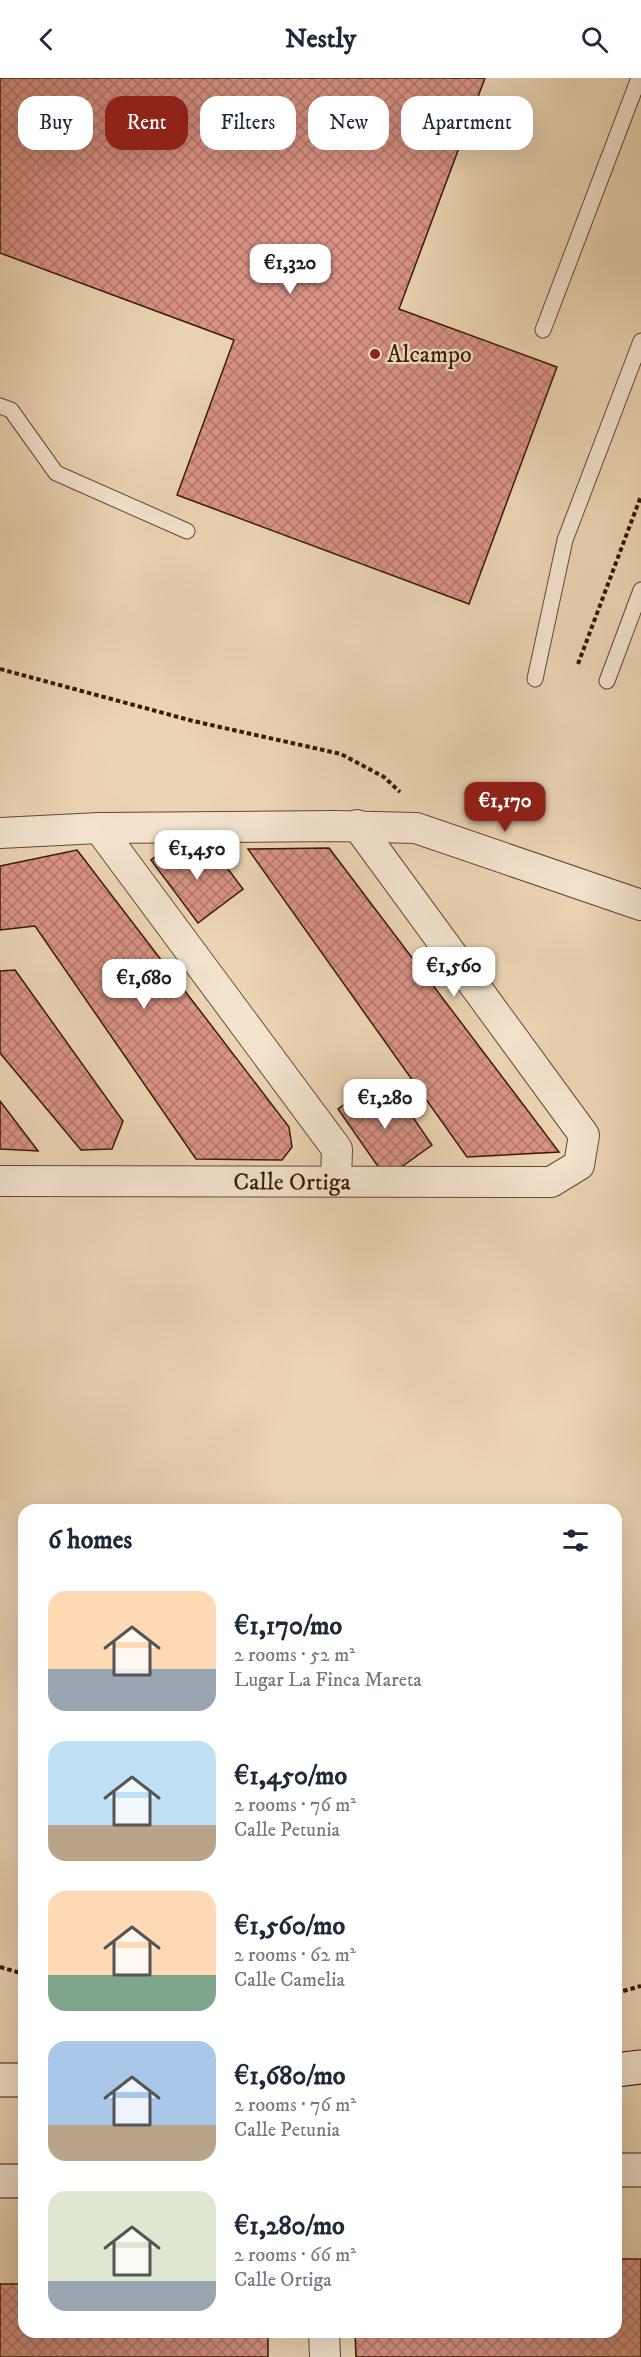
<!DOCTYPE html>
<html lang="en">
<head>
<meta charset="utf-8">
<style>
  :root { --surface:#fff; --page:#f2f2f3; --text:#1f2937; --muted:#747a83; --accent:#8f2418 }
  body { margin:0; font-family:"IM FELL DW Pica",serif; background:var(--page); color:var(--text); height:100vh; display:flex; flex-direction:column; font-size:22px; white-space:nowrap }
  * { box-sizing:border-box; margin:0 }
  p { font-size:20px; color:var(--muted) }
  .icon { flex:none; width:33px; height:33px; fill:none; stroke:currentColor; stroke-width:2; stroke-linecap:round; stroke-linejoin:round }
  .map { position:relative; flex:1; overflow:hidden }
  .panel { position:absolute; left:18px; top:1426px; width:604px; height:834px; display:flex; flex-direction:column; background:var(--surface); border-radius:18px; box-shadow:0 6px 24px #0002 }
  .panel>* { flex:none }
  .hud { position:absolute; left:18px; top:18px; width:606px; height:54px; display:flex; gap:12px }
  .price { position:absolute; translate:-50% -51px; padding:0 14px; border-radius:12px; background:#fff; color:#222; font-size:20px; line-height:39px; filter:drop-shadow(0 2px 3px #0008) }
  .price::after { content:''; position:absolute; left:50%; top:36px; width:18px; height:14px; margin-left:-9px; background:inherit; clip-path:polygon(0 0,100% 0,50% 100%) }
  .price.on { background:var(--accent); color:#fff }
  ul { padding:0; list-style:none }
  li { display:flex; align-items:center; gap:18px; height:150px; padding:0 30px }
  li span { display:grid; place-items:center; flex:none; width:168px; height:120px; border-radius:18px; color:#555 }
  li>.icon { margin-inline-start:auto }
  span .icon { width:72px; height:72px; fill:#fffc; stroke-width:1 }
  li b { font-size:26px }
  h2 { display:flex; justify-content:space-between; align-items:center; height:72px; padding:0 30px; font-size:26px }
  .tag { padding:0 21px; border-radius:18px; background:var(--surface); box-shadow:0 6px 24px #0002; font-size:21px; line-height:54px }
  .tag.on { background:var(--accent); color:#fff }
  header { display:flex; justify-content:space-between; align-items:center; height:78px; padding:0 30px; background:var(--surface); font-size:27px; font-weight:700 }
  .map>svg:first-child { display:block }
</style>
</head>
<body>
<header><svg class="icon" aria-label="back" viewBox="0 0 24 24"><path d="M15 5l-7 7 7 7"/></svg>Nestly<svg class="icon" aria-label="search" viewBox="0 0 24 24"><circle cx="10" cy="10" r="6"/><path d="M15 15l6 6"/></svg></header>
<div class="map">
<svg width="641" height="2279" viewBox="0 0 641 2279">
  <defs>
    <pattern id="building-cross-hatch" width="8" height="8" patternUnits="userSpaceOnUse" patternTransform="scale(1.5)"><rect width="8" height="8" fill="#da9386"/><path d="M0 0l8 8M0 8l8-8" fill="none" stroke="#b2776b"/></pattern>
  </defs>
  <rect width="100%" height="100%" fill="#ebd4b3"/>
  <filter id="stains"><feTurbulence type="fractalNoise" baseFrequency=".00333" numOctaves="4"/><feColorMatrix values="0 0 0 0 .2 0 0 0 0 .09 0 0 0 0 .02 0 0 0 .5 -.17"/></filter>
  <radialGradient id="worn" r=".72"><stop offset=".6" stop-color="#630" stop-opacity="0"/><stop offset="1" stop-color="#630" stop-opacity=".3"/></radialGradient>
  <path fill="url(#building-cross-hatch)" stroke="#371c00" stroke-width="1.5" d="M0,0H485L399,231L557,289L469,526L177,417L234,262L0,175Z
    M176,763L196,790L216,775L243,811L198,845L151,782Z
    M329,770L559,1074L467,1079L248,771Z
    M77,772L289,1049L292,1069L282,1082L196,1081L35,848L0,852V788Z
    M15,892L123,1043L112,1071L81,1072L0,975V893Z
    M369,1009L381,1027L397,1016L432,1067L386,1100L338,1031Z
    M0,1023L38,1073L0,1071Z
    M616,2181H641V2279H356L355,2254H616Z
    M0,2206H24V2254H268V2279H0Z"/>
  <g fill="none" stroke-linecap="round" stroke-linejoin="round">
    <g stroke="#644a2d" stroke-width="17">
      <path id="lane" d="M543,252L639,0
        M0,328L11,332L56,395L187,453
        M535,601L565,462L641,263
        M607,603L641,512"/>
    </g>
    <g stroke="#644a2d" stroke-width="32">
      <g id="street">
        <path d="M99,750L337,1071L336,1103"/>
        <path d="M0,755L99,750L335,748L416,750L641,827"/>
        <path id="s1" d="M0,1103L551,1104L579,1087L584,1057L357,747"/>
        <path d="M324,2254L325,2279"/>
      </g>
    </g>
    <g stroke="#371c00" stroke-width="35">
      <path id="secondary" d="M616,1992L641,1989
        M0,2002H24
        M616,2092H641
        M0,2103H24"/>
    </g>
    <path stroke="#371c00" stroke-width="4" stroke-dasharray="4.5 3" stroke-linecap="butt" d="M578,586L641,418
      M0,591L193,643L341,676L384,699L400,714
      M0,1889L24,1896
      M616,1915L641,1908"/>
    <use href="#lane" stroke="#f2e3ce" stroke-width="15"/>
    <use href="#street" stroke="#f2e3ce" stroke-width="30"/>
    <use href="#secondary" stroke="#f2e3ce" stroke-width="33"/>
  </g>
  <circle fill="#8f2418" stroke="#f2e3ce" stroke-width="2" cx="375" cy="276" r="6"/>
  <g text-anchor="middle" stroke-width="4.5" stroke-linejoin="round" paint-order="stroke">
    <g font-size="24" fill="#371c00" stroke="#f2e3ce" text-anchor="start">
      <text x="387" y="284">Alcampo</text>
    </g>
    <g font-size="24" fill="#371c00" stroke="#f2e3ce">
      <text dy="8" stroke="none"><textPath href="#s1" startOffset="292">Calle Ortiga</textPath></text>
    </g>
  </g>
  <rect width="100%" height="100%" filter="url(#stains)"/>
  <rect width="100%" height="100%" fill="url(#worn)"/>
</svg>
<b class="price" style="left:290px;top:217px">€1,320</b>
<b class="price on" style="left:505px;top:755px">€1,170</b>
<b class="price" style="left:197px;top:803px">€1,450</b>
<b class="price" style="left:454px;top:920px">€1,560</b>
<b class="price" style="left:144px;top:932px">€1,680</b>
<b class="price" style="left:385px;top:1052px">€1,280</b>
<div class="hud">
<a class="tag">Buy</a>
<a class="tag on">Rent</a>
<a class="tag">Filters</a>
<a class="tag">New</a>
<a class="tag">Apartment</a>
</div>
<section class="panel">
<h2>6 homes<svg class="icon" aria-label="filters" viewBox="0 0 24 24"><path d="M4 7h16M4 17h16"/><circle cx="9" cy="7" r="2"/><circle cx="15" cy="17" r="2"/></svg></h2>
<ul>
<li><span style="background:linear-gradient(#ffd9b3 65%,#9aa5b1 0)"><svg class="icon" aria-label="home" viewBox="0 0 24 24"><path d="M3 11l9-7 9 7M6 9v11h12V9"/></svg></span><div><b>€1,170/mo</b><p>2 rooms · 52 m²</p><p>Lugar La Finca Mareta</p></div></li>
<li><span style="background:linear-gradient(#bfe0f5 70%,#b9a48a 0)"><svg class="icon" aria-label="home" viewBox="0 0 24 24"><path d="M3 11l9-7 9 7M6 9v11h12V9"/></svg></span><div><b>€1,450/mo</b><p>2 rooms · 76 m²</p><p>Calle Petunia</p></div></li>
<li><span style="background:linear-gradient(#ffd9b3 70%,#7fa58c 0)"><svg class="icon" aria-label="home" viewBox="0 0 24 24"><path d="M3 11l9-7 9 7M6 9v11h12V9"/></svg></span><div><b>€1,560/mo</b><p>2 rooms · 62 m²</p><p>Calle Camelia</p></div></li>
<li><span style="background:linear-gradient(#a9c7e8 70%,#b9a48a 0)"><svg class="icon" aria-label="home" viewBox="0 0 24 24"><path d="M3 11l9-7 9 7M6 9v11h12V9"/></svg></span><div><b>€1,680/mo</b><p>2 rooms · 76 m²</p><p>Calle Petunia</p></div></li>
<li><span style="background:linear-gradient(#dfe7d0 75%,#9aa5b1 0)"><svg class="icon" aria-label="home" viewBox="0 0 24 24"><path d="M3 11l9-7 9 7M6 9v11h12V9"/></svg></span><div><b>€1,280/mo</b><p>2 rooms · 66 m²</p><p>Calle Ortiga</p></div></li>
</ul>
</section>
</div>
</body>
</html>
